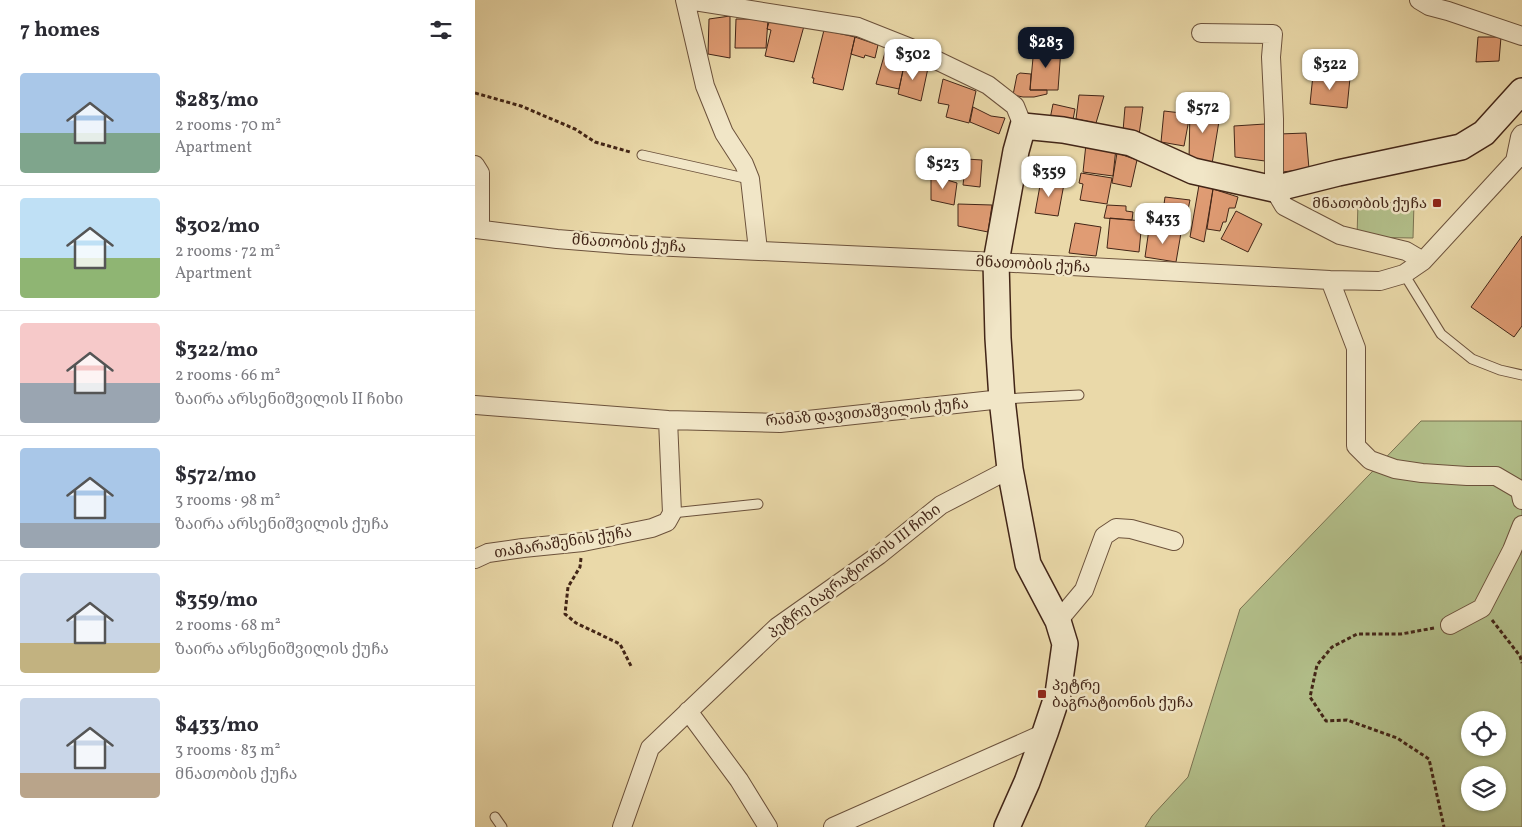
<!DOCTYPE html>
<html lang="en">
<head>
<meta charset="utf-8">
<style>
  :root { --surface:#fff; --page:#f7f7f7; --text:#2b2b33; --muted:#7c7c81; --line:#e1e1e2; --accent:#111827 }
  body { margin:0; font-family:Vollkorn,"Noto Serif Georgian",serif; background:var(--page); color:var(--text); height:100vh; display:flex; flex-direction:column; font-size:19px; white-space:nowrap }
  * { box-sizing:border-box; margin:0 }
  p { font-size:16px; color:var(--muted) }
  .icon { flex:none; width:28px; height:28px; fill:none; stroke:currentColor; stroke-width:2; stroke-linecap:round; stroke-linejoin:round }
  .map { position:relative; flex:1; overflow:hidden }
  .sheet { display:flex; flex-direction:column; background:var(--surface); width:475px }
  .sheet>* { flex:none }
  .buttons { position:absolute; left:986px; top:711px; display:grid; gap:10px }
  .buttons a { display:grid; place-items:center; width:45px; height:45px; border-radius:50%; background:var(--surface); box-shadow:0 1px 4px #0004; font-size:25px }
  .price { position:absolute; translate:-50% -42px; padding:0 11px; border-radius:10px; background:#fff; color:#222; font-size:16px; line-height:32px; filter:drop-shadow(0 1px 2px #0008) }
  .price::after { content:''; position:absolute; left:50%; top:30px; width:15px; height:11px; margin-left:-8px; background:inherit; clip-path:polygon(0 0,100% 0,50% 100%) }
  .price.selected { background:var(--accent); color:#fff }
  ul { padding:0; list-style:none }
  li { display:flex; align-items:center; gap:15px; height:125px; padding:0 20px }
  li+li { border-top:1px solid var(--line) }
  li span { display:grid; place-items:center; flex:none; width:140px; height:100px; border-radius:5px; color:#555 }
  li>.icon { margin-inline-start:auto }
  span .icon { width:60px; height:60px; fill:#fffc; stroke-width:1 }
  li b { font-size:21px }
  h2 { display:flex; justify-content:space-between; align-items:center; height:60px; padding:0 20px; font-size:21px }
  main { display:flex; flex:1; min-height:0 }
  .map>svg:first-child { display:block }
</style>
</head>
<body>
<main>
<section class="sheet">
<h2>7 homes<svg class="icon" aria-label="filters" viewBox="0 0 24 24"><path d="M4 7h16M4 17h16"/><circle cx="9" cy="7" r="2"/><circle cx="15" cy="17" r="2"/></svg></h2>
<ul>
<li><span style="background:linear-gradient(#a9c7e8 60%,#7fa58c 0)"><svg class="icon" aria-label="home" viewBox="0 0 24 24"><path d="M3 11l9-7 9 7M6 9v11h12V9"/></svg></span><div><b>$283/mo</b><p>2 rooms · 70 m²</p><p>Apartment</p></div></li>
<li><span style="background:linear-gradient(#bfe0f5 60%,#8fb573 0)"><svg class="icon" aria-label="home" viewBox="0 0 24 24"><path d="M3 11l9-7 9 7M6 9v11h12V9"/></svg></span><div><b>$302/mo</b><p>2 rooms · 72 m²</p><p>Apartment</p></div></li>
<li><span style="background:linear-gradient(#f6c9c9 60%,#9aa5b1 0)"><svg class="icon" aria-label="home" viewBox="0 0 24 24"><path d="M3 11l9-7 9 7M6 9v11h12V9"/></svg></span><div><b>$322/mo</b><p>2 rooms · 66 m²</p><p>ზაირა არსენიშვილის II ჩიხი</p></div></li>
<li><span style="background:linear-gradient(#a9c7e8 75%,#9aa5b1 0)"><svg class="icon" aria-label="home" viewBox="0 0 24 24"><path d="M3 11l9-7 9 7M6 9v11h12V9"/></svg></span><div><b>$572/mo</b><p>3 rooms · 98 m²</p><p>ზაირა არსენიშვილის ქუჩა</p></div></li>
<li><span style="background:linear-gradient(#c9d6e8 70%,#c2b280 0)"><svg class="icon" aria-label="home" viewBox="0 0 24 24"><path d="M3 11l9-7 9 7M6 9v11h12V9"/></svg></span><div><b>$359/mo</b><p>2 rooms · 68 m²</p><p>ზაირა არსენიშვილის ქუჩა</p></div></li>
<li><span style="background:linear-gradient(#c9d6e8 75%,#b9a48a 0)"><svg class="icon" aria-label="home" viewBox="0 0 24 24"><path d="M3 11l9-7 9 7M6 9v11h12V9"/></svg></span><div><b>$433/mo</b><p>3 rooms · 83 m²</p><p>მნათობის ქუჩა</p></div></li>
</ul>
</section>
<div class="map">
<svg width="1047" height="827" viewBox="0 0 1047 827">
  <rect width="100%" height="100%" fill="#ead9a9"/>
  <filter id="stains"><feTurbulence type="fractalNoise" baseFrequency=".004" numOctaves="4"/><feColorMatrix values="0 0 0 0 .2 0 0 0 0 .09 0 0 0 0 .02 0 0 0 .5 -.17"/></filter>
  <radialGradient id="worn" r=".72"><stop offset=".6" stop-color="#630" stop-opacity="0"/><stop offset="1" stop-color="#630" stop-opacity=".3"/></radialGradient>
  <path fill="#b3c08b" stroke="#7a7251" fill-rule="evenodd" d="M883,202L939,203L938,238L882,237Z
    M946,421H1047V827H670L677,816L713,777L765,609ZM995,720H1022V748H995ZM995,775H1022V802H995Z"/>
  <path fill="#e09c74" stroke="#422517" d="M255,16V58L233,54L234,19Z
    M261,19H293L291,48H260Z
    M295,19L329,26L319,62L290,56L296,30L292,29Z
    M349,30L380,37L368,90L338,83L339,78H337Z
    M380,37L403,45L400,58L390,55L389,58L376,54Z
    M1003,37H1026L1024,61L1001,62Z
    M559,47L586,48L583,90H555Z
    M411,49L431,56L424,89L401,84Z
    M430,61L453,68L446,101L423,94Z
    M545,73L556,74L555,90H572V94L559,97H548L538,95L542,75Z
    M838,75L875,78L872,108L835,104Z
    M468,79L501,91L494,123L471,117L474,105L463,103Z
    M604,95L629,96L621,123L601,119Z
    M578,104L600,109L597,125L575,119Z
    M498,107L516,116L530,118L524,134L495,122Z
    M650,107H668L664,135L648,131Z
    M715,108L746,109L737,164L714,160Z
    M689,111L715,114L709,146L686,142Z
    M790,124V161L760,157L759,126Z
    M831,133L834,169L807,172L804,134Z
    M611,144L641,148L638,176L608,172Z
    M642,153L662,160L656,187L637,183Z
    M491,159L507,160L505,187L488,185Z
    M606,173L637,178L632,204L605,200L608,184L604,183Z
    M456,175L482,183L479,205L456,200Z
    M566,180L589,184L583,216L560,213Z
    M724,185L738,189L729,242L715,237Z
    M738,189L763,197L760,208H754L751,222H748L745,231L732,229Z
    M690,197L715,200L710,224L687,219Z
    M483,204L517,205L513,232L483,226Z
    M632,205L651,206V211L658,212L657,220L629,218Z
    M761,211L787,224L773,252L746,239Z
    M635,218L667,221L664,252L632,248Z
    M600,223L626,227L621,256L594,253Z
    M674,229L706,233L701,262L670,257Z
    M1047,236V326L1039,337L996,307Z"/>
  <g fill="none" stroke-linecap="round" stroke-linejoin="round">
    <g stroke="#6c523c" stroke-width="11">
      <path id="lane" d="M167,155L274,179
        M929,274L966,334L997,359L1025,370L1047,375
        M529,399L604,395
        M197,513L283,504
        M20,817L27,827"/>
    </g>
    <g stroke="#6c523c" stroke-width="20">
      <path id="street" d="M210,0L230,86L249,133L269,164L275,179L283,250
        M213,0L383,27L436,48L513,85L540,106L548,126
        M944,0L954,6L973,11L1047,36
        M726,33L798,34L796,57L799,119V189L809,206L865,235L931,251L948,261
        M0,165L5,173V229
        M0,229L82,239L156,245L521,262L855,280L905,281L929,274L948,261L1040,161L1045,137L1047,134
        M855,280L881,348V446L895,460L920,469L947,473L992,476H1021L1045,490L1047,500
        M0,405L193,420L305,423L527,399
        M0,559L13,553L48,548L108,542L177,528L192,522L197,513L193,420
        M583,621L609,590L629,536L641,528L656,529L699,541
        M975,625L1007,608L1037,550L1047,525
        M213,711L264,780L293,827
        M147,827L175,748L302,627L404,555L466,505L535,469
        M358,827L570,733"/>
    </g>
    <g stroke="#422517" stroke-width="28">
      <path id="secondary" d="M532,827L552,782L570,733L583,694L590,644L583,621L553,564L535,469L527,399L523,338L521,262L541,151L548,126L588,130L656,143L718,171L799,189L863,173L986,147L1009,133L1047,91"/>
    </g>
    <path stroke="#422517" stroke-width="3" stroke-dasharray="4 2.5" stroke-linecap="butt" d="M0,93L46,106L100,129L120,142L155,152
      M106,558L105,567L93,587L90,614L101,623L145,644L156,666
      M1017,620L1045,656L1047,663
      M959,628L926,634H882L857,647L842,665L835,697L851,721L872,720L922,738L954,759L969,827"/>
    <use href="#lane" stroke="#f1e6c7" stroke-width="9"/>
    <use href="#street" stroke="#f1e6c7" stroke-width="18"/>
    <use href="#secondary" stroke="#f1e6c7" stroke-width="25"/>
  </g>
  <g fill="#8f2418" stroke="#f1e6c7" stroke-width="2">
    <rect x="957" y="198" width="10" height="10" rx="2.5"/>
    <rect x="562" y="689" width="10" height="10" rx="2.5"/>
  </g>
  <g text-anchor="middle" stroke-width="5" stroke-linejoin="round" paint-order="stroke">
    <g font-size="15" fill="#422517" stroke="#f1e6c7" text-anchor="end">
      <text x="952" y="208">მნათობის ქუჩა</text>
      <text x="577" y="690" text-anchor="start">პეტრე<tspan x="577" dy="17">ბაგრატიონის ქუჩა</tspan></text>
    </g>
    <g font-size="15" fill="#422517" stroke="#f1e6c7">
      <text transform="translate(154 243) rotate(4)" y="5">მნათობის ქუჩა</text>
      <text transform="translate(558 264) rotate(3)" y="5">მნათობის ქუჩა</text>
      <text transform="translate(392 412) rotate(-5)" y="5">რამაზ დავითაშვილის ქუჩა</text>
      <text transform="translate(88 542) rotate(-9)" y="5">თამარაშენის ქუჩა</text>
      <text transform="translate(379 571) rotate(-37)" y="5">პეტრე ბაგრატიონის III ჩიხი</text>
    </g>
  </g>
  <rect width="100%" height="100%" filter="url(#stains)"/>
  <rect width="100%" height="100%" fill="url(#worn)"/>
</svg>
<div class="buttons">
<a><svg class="icon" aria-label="locate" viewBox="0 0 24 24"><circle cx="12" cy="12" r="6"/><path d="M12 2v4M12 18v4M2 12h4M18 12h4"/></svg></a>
<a><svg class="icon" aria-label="layers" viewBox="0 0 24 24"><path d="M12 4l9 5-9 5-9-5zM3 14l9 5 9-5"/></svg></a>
</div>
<b class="price selected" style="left:571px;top:69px">$283</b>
<b class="price" style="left:438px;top:81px">$302</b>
<b class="price" style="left:855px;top:91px">$322</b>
<b class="price" style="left:728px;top:134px">$572</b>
<b class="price" style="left:468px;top:190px">$523</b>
<b class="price" style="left:574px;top:198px">$359</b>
<b class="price" style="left:688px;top:245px">$433</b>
</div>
</main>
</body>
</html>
